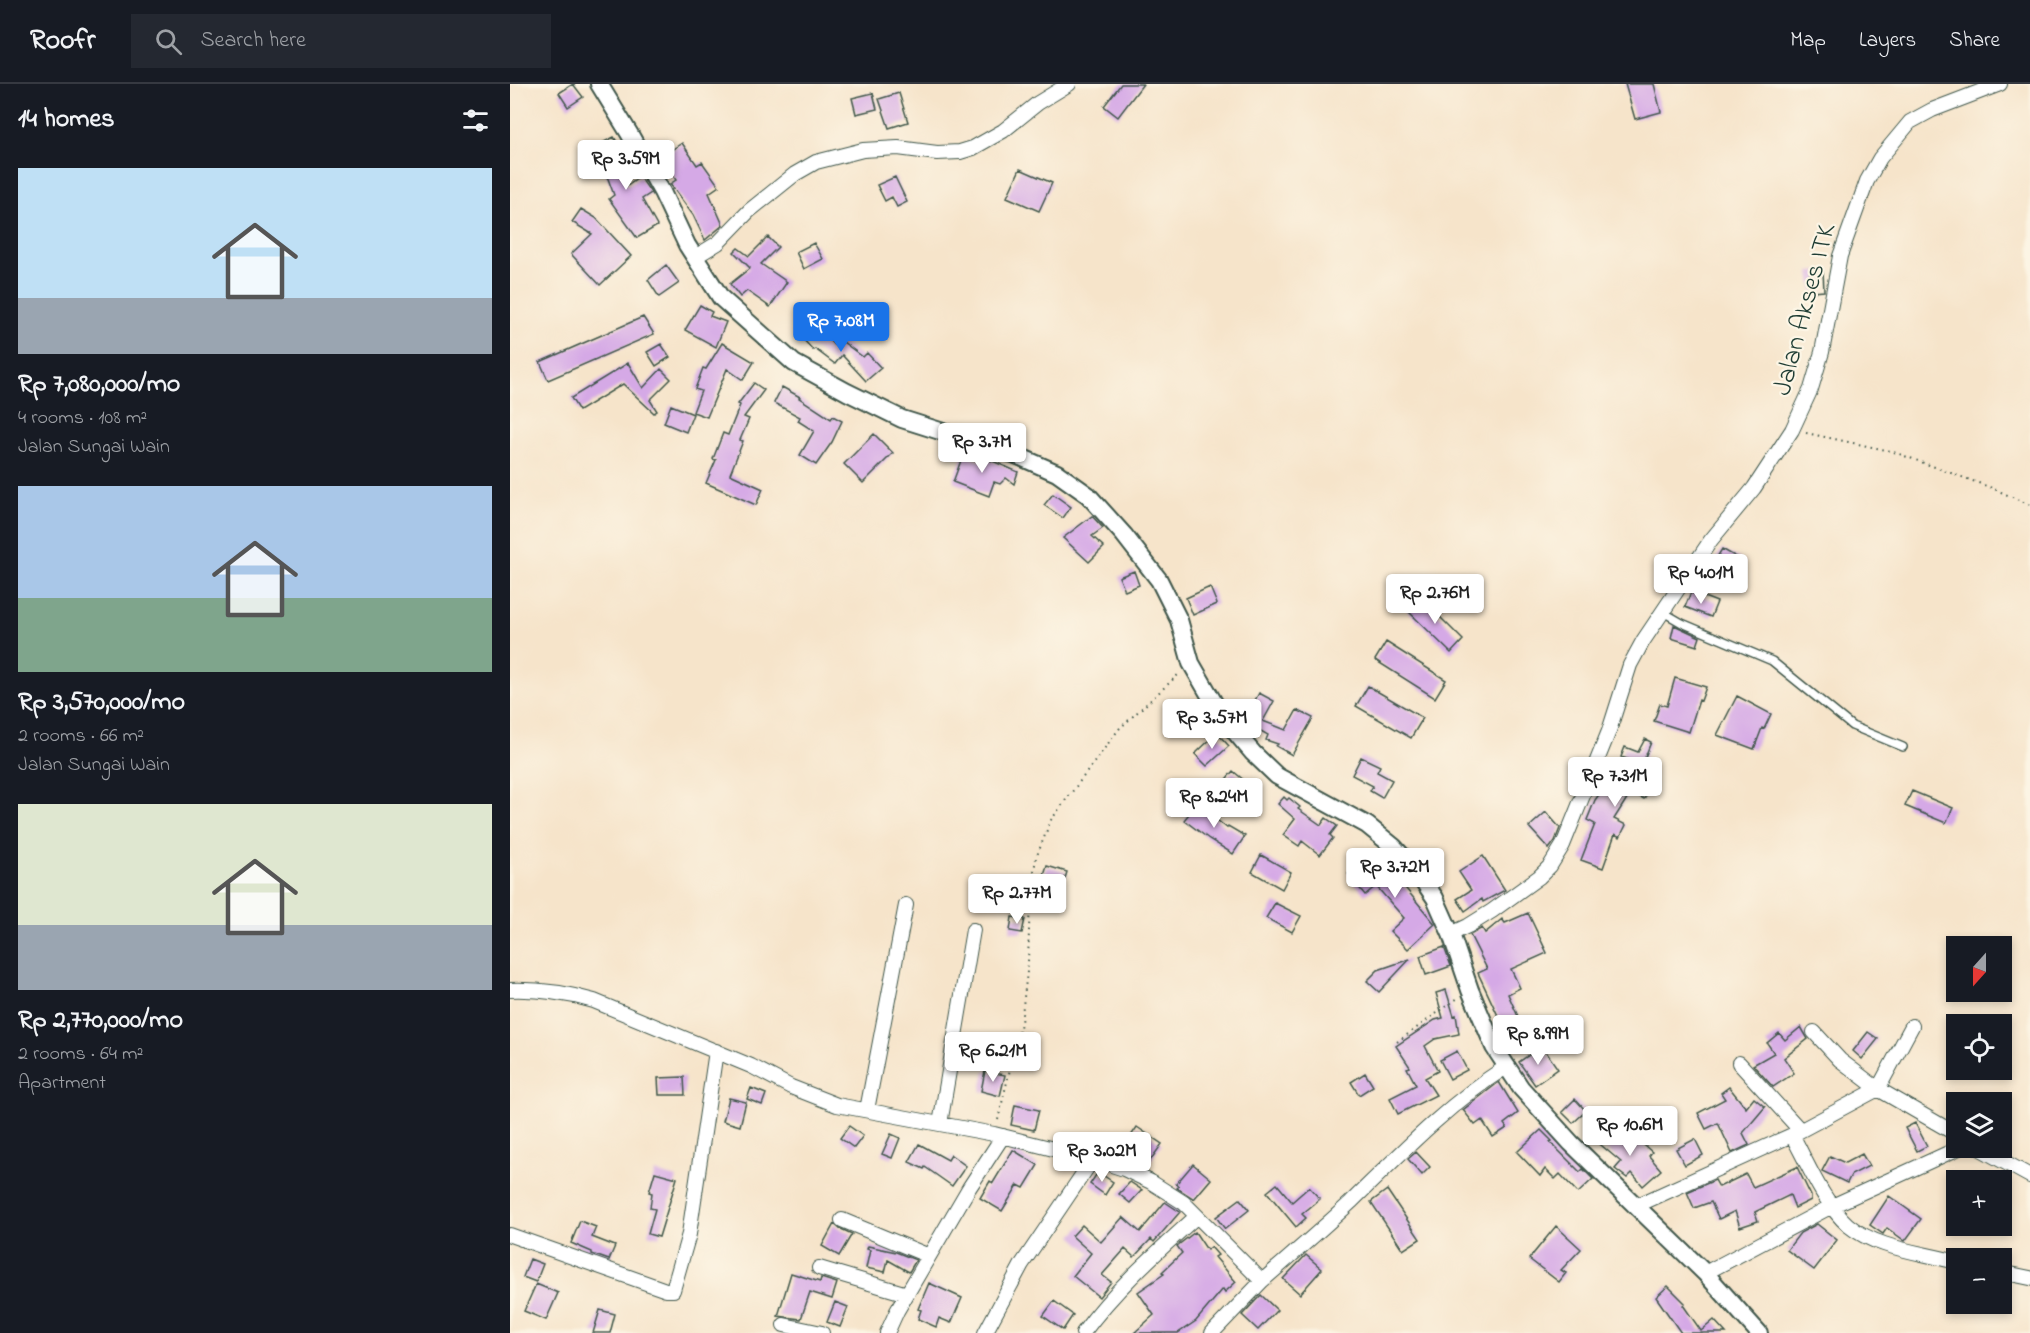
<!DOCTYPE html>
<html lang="en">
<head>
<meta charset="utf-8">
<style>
  :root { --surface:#171b24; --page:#242831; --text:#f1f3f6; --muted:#9ea1a6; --line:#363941; --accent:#1a73e8 }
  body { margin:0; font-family:"Indie Flower",sans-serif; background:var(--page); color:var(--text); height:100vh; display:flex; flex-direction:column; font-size:22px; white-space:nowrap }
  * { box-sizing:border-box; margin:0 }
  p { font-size:20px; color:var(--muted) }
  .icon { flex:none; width:33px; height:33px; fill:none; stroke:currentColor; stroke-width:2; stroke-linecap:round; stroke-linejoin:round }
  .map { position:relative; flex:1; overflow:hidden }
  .side { display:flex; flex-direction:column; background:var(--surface); width:510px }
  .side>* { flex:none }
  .needle { width:39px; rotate:201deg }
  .fabs { position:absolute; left:1436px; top:852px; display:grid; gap:12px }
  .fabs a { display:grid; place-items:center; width:66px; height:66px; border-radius:0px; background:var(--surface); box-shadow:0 3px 9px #0003; font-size:30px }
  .price { position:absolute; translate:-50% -51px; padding:0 14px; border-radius:6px; background:#fff; color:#222; font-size:20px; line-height:39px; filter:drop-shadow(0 2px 3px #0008) }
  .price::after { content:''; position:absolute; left:50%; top:36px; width:18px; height:14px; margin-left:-9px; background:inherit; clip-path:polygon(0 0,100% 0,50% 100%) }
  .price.on { background:var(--accent); color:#fff }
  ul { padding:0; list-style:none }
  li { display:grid; align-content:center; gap:12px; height:318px; padding:0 18px }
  li span { display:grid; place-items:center; height:186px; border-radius:0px; color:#555 }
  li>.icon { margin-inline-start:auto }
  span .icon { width:108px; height:108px; fill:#fffc; stroke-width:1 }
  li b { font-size:26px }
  h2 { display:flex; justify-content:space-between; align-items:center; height:72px; padding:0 18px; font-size:26px }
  header { display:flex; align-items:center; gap:36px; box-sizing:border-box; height:84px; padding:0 30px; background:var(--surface); border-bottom:2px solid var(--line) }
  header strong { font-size:28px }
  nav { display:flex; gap:33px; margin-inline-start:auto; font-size:21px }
  .search { width:420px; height:54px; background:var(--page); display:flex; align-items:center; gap:15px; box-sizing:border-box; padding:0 21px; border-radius:0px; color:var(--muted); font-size:22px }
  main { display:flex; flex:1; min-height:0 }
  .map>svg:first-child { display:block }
</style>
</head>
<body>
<header>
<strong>Roofr</strong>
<div class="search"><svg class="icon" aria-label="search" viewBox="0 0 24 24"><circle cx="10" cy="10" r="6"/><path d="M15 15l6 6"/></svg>Search here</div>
<nav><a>Map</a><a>Layers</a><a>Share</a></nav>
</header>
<main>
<section class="side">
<h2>14 homes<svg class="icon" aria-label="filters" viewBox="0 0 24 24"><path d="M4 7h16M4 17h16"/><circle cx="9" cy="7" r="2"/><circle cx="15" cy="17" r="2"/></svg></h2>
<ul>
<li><span style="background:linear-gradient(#bfe0f5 70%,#9aa5b1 0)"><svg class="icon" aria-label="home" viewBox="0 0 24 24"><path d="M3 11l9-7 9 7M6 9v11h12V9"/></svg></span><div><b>Rp 7,080,000/mo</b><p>4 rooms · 108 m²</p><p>Jalan Sungai Wain</p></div></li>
<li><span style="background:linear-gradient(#a9c7e8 60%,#7fa58c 0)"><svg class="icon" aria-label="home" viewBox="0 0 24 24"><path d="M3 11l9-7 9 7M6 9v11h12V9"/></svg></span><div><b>Rp 3,570,000/mo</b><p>2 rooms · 66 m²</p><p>Jalan Sungai Wain</p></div></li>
<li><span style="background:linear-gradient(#dfe7d0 65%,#9aa5b1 0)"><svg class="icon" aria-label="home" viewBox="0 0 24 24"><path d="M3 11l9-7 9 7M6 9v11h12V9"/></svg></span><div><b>Rp 2,770,000/mo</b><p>2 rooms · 64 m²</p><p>Apartment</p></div></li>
</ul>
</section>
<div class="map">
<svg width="1520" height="1249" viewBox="0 0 1520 1249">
  <rect width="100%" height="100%" fill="#fcf5e5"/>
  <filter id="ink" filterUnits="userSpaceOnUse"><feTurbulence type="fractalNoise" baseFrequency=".0167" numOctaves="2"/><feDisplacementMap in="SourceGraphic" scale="12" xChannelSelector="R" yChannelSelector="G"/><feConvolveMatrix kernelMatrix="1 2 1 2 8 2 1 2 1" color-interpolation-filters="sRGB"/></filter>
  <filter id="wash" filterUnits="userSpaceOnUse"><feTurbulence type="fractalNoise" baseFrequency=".008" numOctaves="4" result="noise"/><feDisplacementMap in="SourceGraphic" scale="24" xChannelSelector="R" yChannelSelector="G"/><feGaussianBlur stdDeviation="1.35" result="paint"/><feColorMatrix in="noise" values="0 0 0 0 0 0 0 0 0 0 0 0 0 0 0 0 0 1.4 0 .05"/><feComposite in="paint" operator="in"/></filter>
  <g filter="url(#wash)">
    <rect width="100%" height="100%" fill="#f6e4ca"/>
    <g id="blocks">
      <path fill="#d5a9e6" d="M63,0L73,13L58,23L49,9Z
        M611,0H633L608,33L594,22Z
        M1115,0H1144L1151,28L1125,35Z
        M363,9L367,25L346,30L342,14Z
        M389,9L398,38L379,44L369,15Z
        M104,53L111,65L104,69L117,102L130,93L141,109L132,115L147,142L127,154L99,115L104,111L93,81L84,63Z
        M172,59L187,81L192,78L209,102L199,109L213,141L195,156L183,131L160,100L166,96L151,73Z
        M510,85L542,99L529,127L497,113Z
        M385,93L397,118L387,123L382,113L375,117L367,101Z
        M71,125L86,134L121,172L90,201L61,170L82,150L62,138Z
        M258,153L268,163L251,180L277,198L260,223L237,207L230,213L220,200L240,184L224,168L228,164L239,172Z
        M304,159L313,175L294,185L286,168Z
        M156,181L169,199L149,213L138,196Z
        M1313,187L1314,207L1303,208L1300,188Z
        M190,221L202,228L200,232L216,238L206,263L175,246Z
        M133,233L144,250L38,296L30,278Z
        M305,241L324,261L329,255L353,273L357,269L371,284L356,297L332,271L325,280L305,265L303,266L292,254Z
        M212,259L244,278L233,296L217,285L197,333L183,328L191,307L185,305L193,284L196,285Z
        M151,260L160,273L146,282L137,268Z
        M118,279L133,304L151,285L161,295L140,316L147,327L144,329L113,300L69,327L61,314Z
        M244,299L254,306L234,333L239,335L230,356L233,357L220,390L253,405L246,421L196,399L206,376L203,375L213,349L218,351L230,321L228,320Z
        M272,303L290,313L289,314L321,335L323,332L332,337L322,358L306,381L290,371L304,347L288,337L290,333L264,319Z
        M161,321L183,330L176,348L154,339Z
        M364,350L383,369L353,399L334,380Z
        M453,371L470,377L471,372L508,388L504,400L496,394L490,400L484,398L479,412L443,398Z
        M543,410L561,423L553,434L534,421Z
        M582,432L593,444L582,452L594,463L579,478L553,454Z
        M1212,465L1235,478L1228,491L1204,478Z
        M624,487L629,501L615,507L609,493Z
        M700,503L707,520L683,531L676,514Z
        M1181,508L1207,518L1201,533L1175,523Z
        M910,513L953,556L941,569L897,526Z
        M1164,541L1190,553L1187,562L1161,554Z
        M876,558L936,596L925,614L865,576Z
        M1165,594L1196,603L1191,617L1189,616L1179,648L1144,637L1150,620L1157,622Z
        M858,602L913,634L901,654L846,622Z
        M749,609L764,617L753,637L776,646L787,626L803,634L782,671L766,662L768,660L756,656L758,651L725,632L727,627L737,631Z
        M1227,612L1261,630L1254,645L1252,644L1244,665L1207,651Z
        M707,649L719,662L697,682L685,670Z
        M1135,655L1141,658L1128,691L1143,699L1134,715L1121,708L1104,735L1116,741L1110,753L1105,750L1093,784L1071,776L1085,740L1077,736L1085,716L1093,705L1103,711L1123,677L1111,673L1115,663L1128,668Z
        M851,673L870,682L867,688L882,696L872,714L860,707L863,702L842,691Z
        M723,687L735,697L725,710L712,700Z
        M1402,707L1443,724L1436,739L1395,722Z
        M774,713L777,716L779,714L790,723L788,725L811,741L816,734L827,742L820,751L823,754L810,771L792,757L789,762L773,751L785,735L768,720Z
        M687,720L717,744L718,742L735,752L723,770L699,755L674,736Z
        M1036,728L1050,744L1045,757L1039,765L1019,743Z
        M874,769L888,784L883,789L925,840L898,865L880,847L894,834L866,802L855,811L838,790L849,782L855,789Z
        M751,771L781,788L772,805L742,788Z
        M973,772L995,806L973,818L972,815L955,827L947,815L961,806L949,788Z
        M537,782L557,788L553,801L533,795Z
        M765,819L791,832L782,848L756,834Z
        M1018,829L1037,869L1001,885L1010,904L998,910L1011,939L1021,936L1026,955L998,964L992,945L997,941L996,939L992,940L968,889L977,885L960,851L972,844L975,849L992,835L995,839Z
        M502,833L515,835L512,849L500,847Z
        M934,863L941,882L916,891L910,872Z
        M900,875L869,908L857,897L868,886Z
        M936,906L944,932L946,931L949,950L925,955L915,962L928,987L915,994L926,1011L888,1030L880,1014L906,1001L897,984L900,983L886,962L925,936L933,934L926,909Z
        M1291,943L1298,955L1274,974L1284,989L1263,1003L1243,981L1264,969L1257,959L1269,949L1275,956Z
        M1358,948L1368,955L1352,975L1343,967Z
        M1032,962L1048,985L1025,1001L1009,978Z
        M947,967L957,986L940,995L930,976Z
        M475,987L495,991L490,1012L471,1007Z
        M855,989L863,1002L849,1011L841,998Z
        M174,993L175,1011H149L148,994Z
        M989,998L1008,1029L994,1040L997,1044L983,1053L972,1036L965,1041L953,1026Z
        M1219,1003L1236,1024L1244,1014L1255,1023L1233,1049L1239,1061L1222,1069L1208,1039L1196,1045L1188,1029L1215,1015L1211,1009Z
        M241,1004L256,1010L252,1021L237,1015Z
        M219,1014L236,1018L230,1042L213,1037Z
        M1065,1015L1076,1027L1063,1039L1052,1028Z
        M505,1021L529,1026L524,1046L501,1041Z
        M1405,1039L1417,1062L1407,1067L1395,1044Z
        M339,1042L353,1052L344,1064L330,1054Z
        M627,1043L652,1060L634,1085L610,1068Z
        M1096,1044L1120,1064L1128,1056L1142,1068L1139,1072L1151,1086L1133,1102L1122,1089L1117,1094L1105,1085L1111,1078L1085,1056Z
        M1031,1046L1042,1057L1040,1058L1070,1088L1073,1085L1083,1095L1068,1109L1050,1090L1045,1095L1035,1085L1030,1092L1007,1068Z
        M381,1050L390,1054L382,1074L372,1070Z
        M1185,1055L1193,1071L1175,1081L1166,1065Z
        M409,1060L438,1076L441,1071L456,1082L442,1102L415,1083L414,1085L399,1078Z
        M503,1066L528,1081L514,1104L508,1101L492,1127L470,1114L480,1097L483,1099Z
        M906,1068L920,1083L912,1091L898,1075Z
        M1352,1070L1359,1082L1341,1091L1337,1099L1312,1087L1320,1072L1335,1079Z
        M683,1080L701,1095L684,1115L667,1104L669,1102L666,1100Z
        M1287,1083L1301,1112V1116L1285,1124L1280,1111L1245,1128L1248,1137L1230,1143L1225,1127L1209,1135L1201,1118L1184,1124L1177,1108L1205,1096L1209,1103L1236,1090L1243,1103Z
        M145,1088L167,1094L149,1153L138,1150L145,1125L140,1124L142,1109L139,1108Z
        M588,1088L603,1098L595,1111L580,1100Z
        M620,1098L632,1106L620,1119L609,1110Z
        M767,1100L782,1118L799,1103L810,1115L792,1130L796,1134L786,1143L757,1108Z
        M877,1106L910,1155L893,1166L861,1118Z
        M1379,1112L1411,1135L1395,1157L1377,1144L1373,1150L1360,1141Z
        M730,1115L739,1126L715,1145L706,1133Z
        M655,1118L670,1128L644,1158L641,1155L624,1173L615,1165L592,1191L601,1198L589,1213L563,1192L581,1169L562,1152L572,1141L591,1158L613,1133L630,1148Z
        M70,1137L86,1143L82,1153L105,1162L99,1176L82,1170V1168L61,1159Z
        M324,1140L329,1144L342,1150L329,1172L312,1162Z
        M1307,1140L1327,1156L1304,1186L1277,1166L1290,1149Z
        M1046,1142L1071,1165L1051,1186L1056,1189L1049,1198L1019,1175Z
        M685,1148L697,1166L701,1163L708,1171L705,1173L726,1198L715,1208L713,1205L686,1237L668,1249H624L644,1231L628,1208L654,1190L652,1188L672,1169L667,1162Z
        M358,1162L386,1168L406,1176L399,1188L378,1176L375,1188L356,1184L360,1166L357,1165Z
        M796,1171L812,1185L790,1210L773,1195Z
        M20,1175L33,1180L26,1198L13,1193Z
        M281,1189L310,1198L311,1194L327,1199L322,1215L300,1208L291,1235L268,1232Z
        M419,1199L452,1214L441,1239L429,1234L426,1243L408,1235L411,1226L408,1225Z
        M26,1200L48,1209L36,1236L14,1227Z
        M1158,1202L1175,1219L1173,1221L1191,1247L1204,1236L1216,1249H1171L1146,1213Z
        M751,1211L767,1226L748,1246L732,1231Z
        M544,1217L563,1231L553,1246L533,1232Z
        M325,1218L338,1223L330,1243L317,1238Z
        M90,1226L105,1230L100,1249H83Z"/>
    </g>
  </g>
  <g filter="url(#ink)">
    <use href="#blocks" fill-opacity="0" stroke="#3f564a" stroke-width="1.5"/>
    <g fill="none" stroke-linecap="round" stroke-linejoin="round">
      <g stroke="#3f564a" stroke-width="10">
        <path id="service" d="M1153,528L1172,539L1262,577L1342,642L1393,663"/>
      </g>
      <g stroke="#3f564a" stroke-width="16">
        <path id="minor" d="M185,173L208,159L239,127L285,90L306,78L353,66L388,64L427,69L450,68L463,64L493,47L528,19L559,0
          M941,850L958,842L982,827L1029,793L1040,782L1053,761L1099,647L1120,581L1133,557L1201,456L1244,404L1282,346L1301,305L1312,268L1330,172L1357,97L1370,74L1400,38L1422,26L1490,0
          M0,906C29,905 56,909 84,917L241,982L281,1003L327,1021L484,1050L583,1075L614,1085L641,1098L674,1119L752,1197C782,1171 812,1145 841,1118C890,1070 938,1020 996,983
          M1304,948L1330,976L1368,1005L1446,1050
          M1229,979L1290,1046
          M357,1026L396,821
          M430,1040L463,846
          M1282,1051C1297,1078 1314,1120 1338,1141C1367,1165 1411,1168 1446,1178
          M1469,1064L1520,1092
          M1128,1121L1282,1051L1368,1005L1402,942
          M332,1136L419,1172
          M0,1151L156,1206H163L179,1150L206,967
          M309,1184L397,1210
          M1491,1188L1520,1194
          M1195,1189L1322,1122L1449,1064
          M274,1241L312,1249
          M377,1249L387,1227L459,1104L493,1052
          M475,1249L512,1180L583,1075
          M573,1249C605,1205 647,1168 687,1132
          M702,1249L752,1197"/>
      </g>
      <g stroke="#3f564a" stroke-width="20">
        <path id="tertiary" d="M89,0L119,49L152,108L177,161L211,214L284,279L337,308L392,335L506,371L547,389L578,411L614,451L649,496L669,536L681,579L711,631L743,669L767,692L857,741L884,763L910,792L925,814L941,850L960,906L984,963L1011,1004L1061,1059L1195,1189L1249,1249"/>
      </g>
      <path stroke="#3f564a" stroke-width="2" stroke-dasharray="1.5 4.5" stroke-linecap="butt" d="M1296,349L1381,367L1482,404L1520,421
        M887,958L948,914
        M488,1036L511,939L518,879L520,813L526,774L541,736L609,645L669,590"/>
      <use href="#service" stroke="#fff" stroke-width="7"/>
      <use href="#minor" stroke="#fff" stroke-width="14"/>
      <use href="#tertiary" stroke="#fff" stroke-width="16"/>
    </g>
  </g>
  <g text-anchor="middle" stroke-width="4.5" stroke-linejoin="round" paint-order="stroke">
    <g font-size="27" fill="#1f3d34" stroke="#fcf5e5">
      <text transform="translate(1293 225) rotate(-75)" y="9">Jalan Akses ITK</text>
    </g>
  </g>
</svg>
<div class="fabs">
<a><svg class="needle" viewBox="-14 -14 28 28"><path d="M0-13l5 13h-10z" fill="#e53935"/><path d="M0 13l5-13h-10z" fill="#9ea1a6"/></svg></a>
<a><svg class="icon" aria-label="locate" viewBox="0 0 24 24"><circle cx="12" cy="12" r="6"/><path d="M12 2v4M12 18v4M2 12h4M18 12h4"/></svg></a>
<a><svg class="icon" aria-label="layers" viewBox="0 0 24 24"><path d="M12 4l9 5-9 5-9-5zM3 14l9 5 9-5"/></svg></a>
<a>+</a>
<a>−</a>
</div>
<b class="price" style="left:116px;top:107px">Rp 3.59M</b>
<b class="price on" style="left:331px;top:269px">Rp 7.08M</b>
<b class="price" style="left:472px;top:390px">Rp 3.7M</b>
<b class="price" style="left:1191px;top:521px">Rp 4.01M</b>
<b class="price" style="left:925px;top:541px">Rp 2.76M</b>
<b class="price" style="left:702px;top:666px">Rp 3.57M</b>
<b class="price" style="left:1105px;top:724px">Rp 7.31M</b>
<b class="price" style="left:704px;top:745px">Rp 8.24M</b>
<b class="price" style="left:885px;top:815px">Rp 3.72M</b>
<b class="price" style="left:507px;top:841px">Rp 2.77M</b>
<b class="price" style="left:1028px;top:982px">Rp 8.99M</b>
<b class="price" style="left:483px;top:999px">Rp 6.21M</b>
<b class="price" style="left:1120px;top:1073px">Rp 10.6M</b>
<b class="price" style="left:592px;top:1099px">Rp 3.02M</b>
</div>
</main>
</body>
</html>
